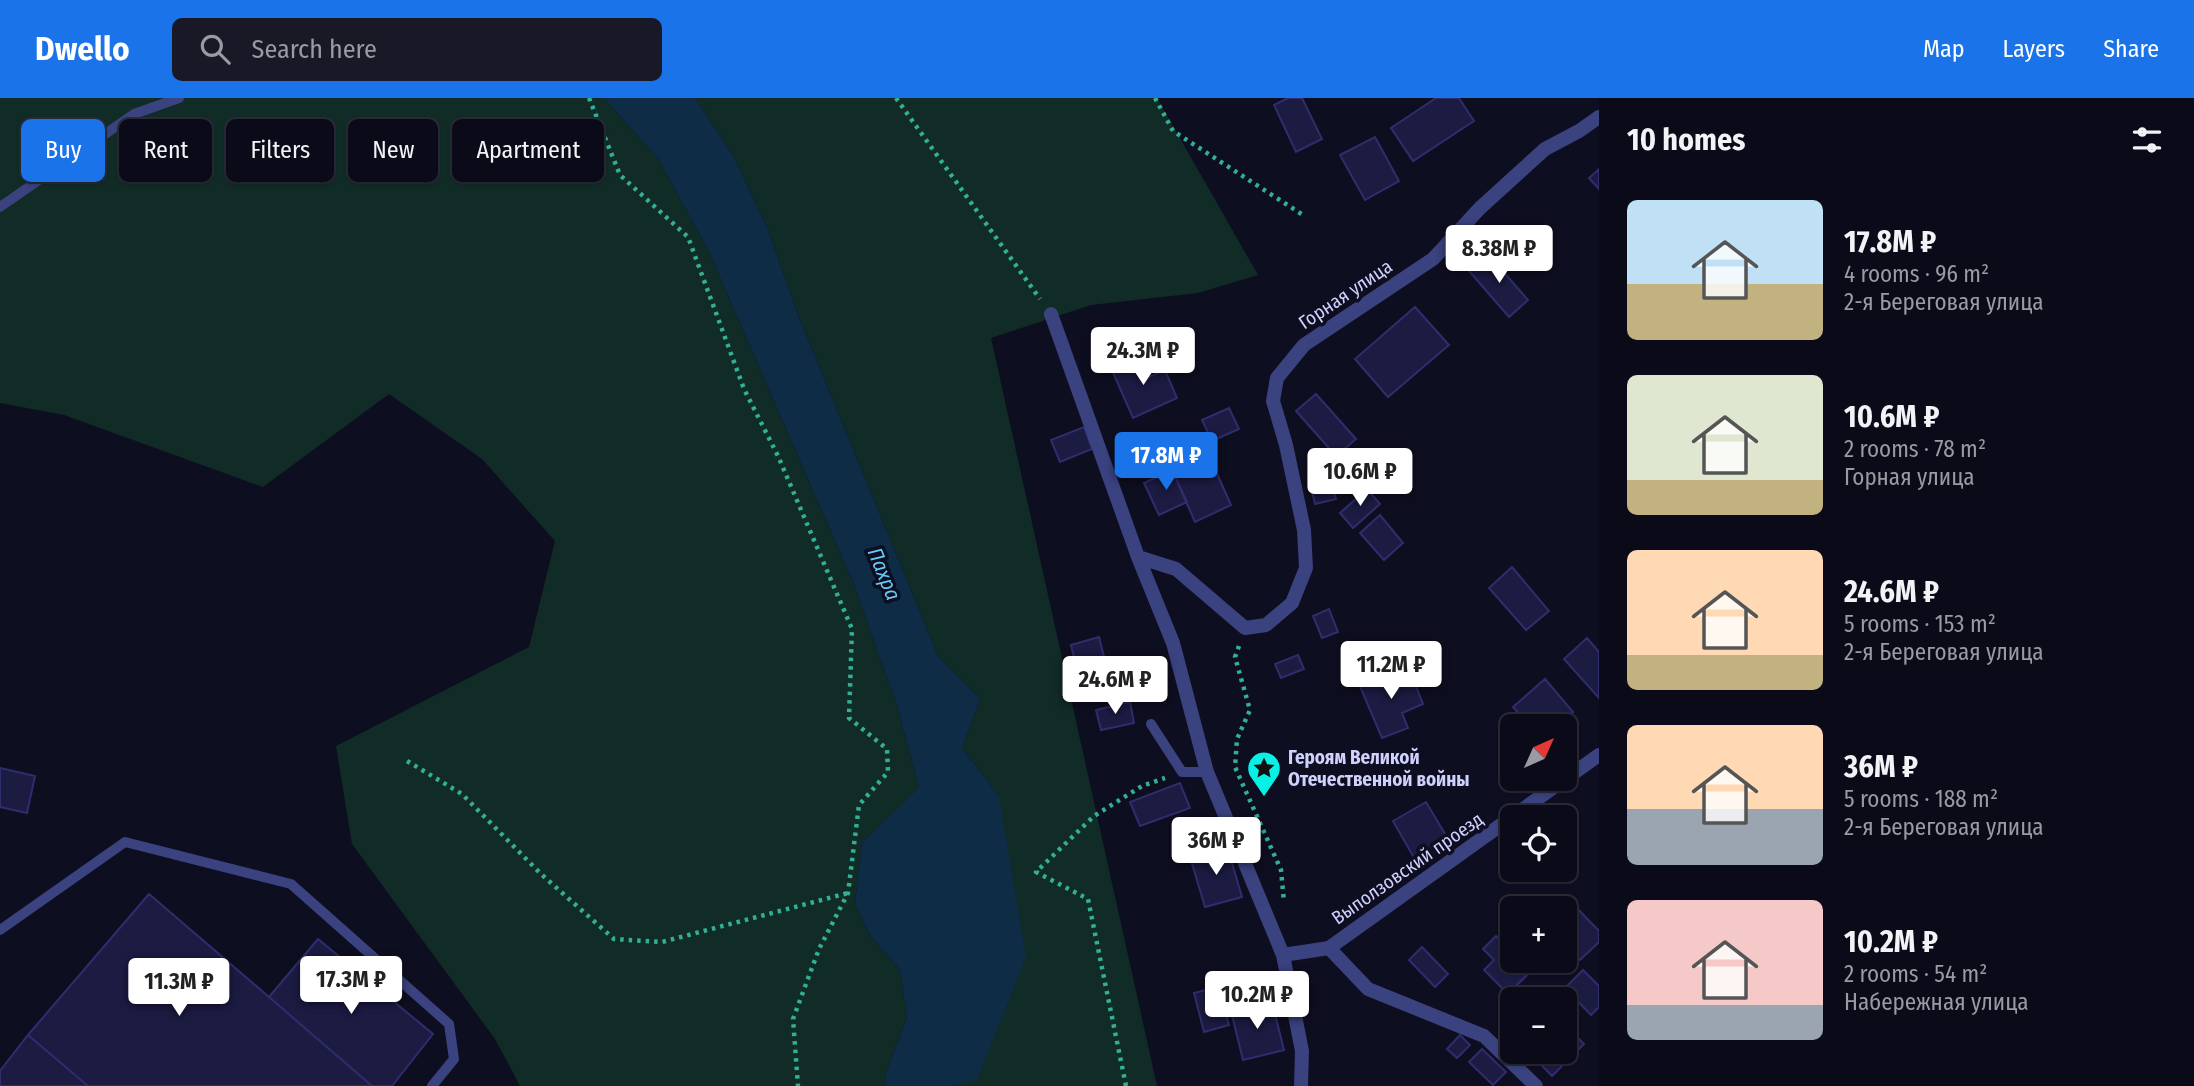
<!DOCTYPE html>
<html lang="en">
<head>
<meta charset="utf-8">
<style>
  :root { --surface:#0a0a19; --page:#181826; --text:#f1f3f6; --muted:#999aa2; --line:#2a2b38; --accent:#1a73e8 }
  body { margin:0; font-family:"Fira Sans Condensed",sans-serif; background:var(--page); color:var(--text); height:100vh; display:flex; flex-direction:column; font-size:26px; white-space:nowrap }
  * { box-sizing:border-box; margin:0 }
  p { font-size:23px; color:var(--muted) }
  .icon { flex:none; width:38px; height:38px; fill:none; stroke:currentColor; stroke-width:2; stroke-linecap:round; stroke-linejoin:round }
  .map { position:relative; flex:1; overflow:hidden }
  .panel { display:flex; flex-direction:column; background:var(--surface); width:595px }
  .panel>* { flex:none }
  .banner { position:absolute; left:21px; top:21px; width:665px; height:63px; display:flex; gap:14px }
  .needle { width:46px; rotate:45deg }
  .buttons { position:absolute; left:1500px; top:616px; display:grid; gap:14px }
  .buttons a { display:grid; place-items:center; width:77px; height:77px; border-radius:10px; background:var(--surface); box-shadow:0 2px 5px #0004,0 0 0 2px var(--line); font-size:35px }
  .price { position:absolute; translate:-50% -60px; padding:0 16px; border-radius:7px; background:#fff; color:#222; font-size:23px; line-height:46px; filter:drop-shadow(0 2px 4px #0008) }
  .price::after { content:''; position:absolute; left:50%; top:42px; width:21px; height:16px; margin-left:-10px; background:inherit; clip-path:polygon(0 0,100% 0,50% 100%) }
  .price.on { background:var(--accent); color:#fff }
  ul { padding:0; list-style:none }
  li { display:flex; align-items:center; gap:21px; height:175px; padding:0 28px }
  li span { display:grid; place-items:center; flex:none; width:196px; height:140px; border-radius:10px; color:#555 }
  li>.icon { margin-inline-start:auto }
  span .icon { width:84px; height:84px; fill:#fffc; stroke-width:1 }
  li b { font-size:30px }
  h2 { display:flex; justify-content:space-between; align-items:center; height:84px; padding:0 28px; font-size:30px }
  .tag { padding:0 24px; border-radius:10px; background:var(--surface); box-shadow:0 2px 5px #0004,0 0 0 2px var(--line); font-size:24px; line-height:63px }
  .tag.on { background:var(--accent); color:#fff }
  header { display:flex; align-items:center; gap:42px; box-sizing:border-box; height:98px; padding:0 35px; background:var(--accent); color:#fff }
  header strong { font-size:33px }
  nav { display:flex; gap:38px; margin-inline-start:auto; font-size:24px }
  .search { width:490px; height:63px; background:var(--page); display:flex; align-items:center; gap:18px; box-sizing:border-box; padding:0 24px; border-radius:10px; color:var(--muted); font-size:26px }
  main { display:flex; flex:1; min-height:0 }
  .map>svg:first-child { display:block }
</style>
</head>
<body>
<header>
<strong>Dwello</strong>
<div class="search"><svg class="icon" aria-label="search" viewBox="0 0 24 24"><circle cx="10" cy="10" r="6"/><path d="M15 15l6 6"/></svg>Search here</div>
<nav><a>Map</a><a>Layers</a><a>Share</a></nav>
</header>
<main>
<div class="map">
<svg width="1599" height="988" viewBox="0 0 1599 988">
  <rect width="100%" height="100%" fill="#0e0e21"/>
  <path fill="#112b26" d="M0,0H604L659,62L709,154L855,489L897,608L919,689L862,745L855,805L869,836L900,872L907,919L886,975L884,988H520L495,941L352,746L336,648L529,549L555,443L482,361L389,296L263,389L64,317L0,305Z
    M695,0H1157L1258,177L1198,195L1091,207L991,240L1157,988H951L999,698L962,650L980,601L938,558L798,217L766,127L733,57Z"/>
  <path fill="#0e2c46" d="M604,0H695L733,57L766,127L798,217L938,558L980,601L962,650L999,698L1026,859L977,982L951,988H884L886,975L907,919L900,872L869,836L855,805L862,745L919,689L897,608L855,489L709,154L659,62Z"/>
  <path fill="#1c1b42" stroke="#302d6d" stroke-width="2" d="M1288,0H1302L1322,41L1296,54L1274,7Z
    M1436,0H1459L1474,23L1413,63L1391,30Z
    M1375,39L1399,83L1365,102L1340,57Z
    M1599,71V91L1589,80Z
    M1488,156L1528,202L1509,219L1469,173Z
    M1415,209L1449,247L1388,299L1355,261Z
    M1137,258L1147,280L1165,272L1177,300L1133,320L1111,270Z
    M1316,296L1356,341L1336,358L1296,313Z
    M1229,310L1239,331L1212,343L1202,322Z
    M1084,329L1092,351L1060,364L1051,342Z
    M1204,346L1231,407L1195,424L1168,363Z
    M1328,371L1336,401L1315,406L1308,376Z
    M1172,372L1187,404L1159,417L1144,385Z
    M1367,391L1380,406L1353,430L1340,415Z
    M1380,417L1403,445L1384,462L1360,435Z
    M1512,469L1549,513L1526,532L1489,490Z
    M1329,511L1338,534L1322,540L1313,518Z
    M1099,539L1112,590L1083,597L1071,547Z
    M1587,540L1599,554V600L1564,561Z
    M1298,557L1304,571L1281,580L1275,566Z
    M1410,573L1423,606L1402,615L1408,630L1382,640L1359,586L1386,575L1389,582Z
    M1545,581L1573,614L1556,628H1530L1513,609Z
    M1130,604L1134,625L1101,632L1096,612Z
    M0,670L35,678L27,715L0,709Z
    M1180,685L1190,710L1140,728L1130,704Z
    M1426,704L1451,746L1417,765L1393,723Z
    M1227,748L1242,799L1205,809L1190,759Z
    M149,796L269,899L372,988H88L28,937Z
    M1571,804L1599,833V844L1580,862L1564,847V811Z
    M1496,838L1512,853V863H1521L1531,873L1508,896L1484,872L1494,862L1483,851Z
    M318,841L433,936L392,988H372L269,899Z
    M1422,849L1448,876L1435,889L1409,862Z
    M1583,872L1599,888V909L1591,917L1565,890Z
    M1218,889L1229,927L1204,934L1194,895Z
    M1272,904L1284,952L1243,962L1231,913Z
    M1564,926L1584,946L1552,978L1529,954H1564Z
    M28,937L88,988H0V973Z
    M1460,937L1470,947L1457,960L1447,951Z
    M1482,951L1506,974L1493,987L1469,964Z"/>
  <g fill="none" stroke-linecap="round" stroke-linejoin="round">
    <path stroke="#32b095" stroke-width="4.5" stroke-dasharray="3.5 5" stroke-linecap="butt" d="M589,0L620,77L688,139L744,291L778,358L852,531L849,620L887,651L888,674L859,707L848,795L819,851L793,921L798,988
      M896,0L1040,201
      M1155,0L1173,33L1303,117
      M1239,548L1235,559L1250,612L1237,641L1235,669L1281,772L1284,804
      M407,663L462,696L541,776L614,841L662,844L848,795
      M1126,988L1088,801L1036,774L1094,718L1142,688L1165,680"/>
    <path stroke="#3a427f" stroke-width="10" d="M0,109L134,16L179,0
      M1151,626L1182,674H1207
      M0,832L125,744L291,786L449,926L454,961L432,988"/>
    <path stroke="#3a427f" stroke-width="14" d="M1051,216L1138,459L1173,545L1207,674L1283,857L1302,953L1301,988
      M1138,459L1176,471L1245,530L1266,527L1292,505L1306,470L1304,432L1286,347L1273,303L1277,280L1304,247L1433,161L1480,110L1545,51L1579,33L1599,19
      M1512,719L1599,657
      M1329,850L1368,891L1484,938L1536,988
      M1283,857L1329,850L1512,719"/>
  </g>
  <defs>
    <g id="sight-pin" transform="scale(1.75)"><path d="M0 17L-7.5 6A9.5 9.5 0 1 1 7.5 6Z" fill="#07f2e5" stroke="#0e0e21"/><path d="M0-6L1.8-2.2L6-1.7L2.9 1.2L3.7 5.4L0 3.3L-3.7 5.4L-2.9 1.2L-6-1.7L-1.8-2.2Z" fill="#111"/></g>
  </defs>
  <g fill-rule="evenodd">
    <use href="#sight-pin" x="1264" y="670"/>
  </g>
  <g text-anchor="middle" stroke-width="7" stroke-linejoin="round" paint-order="stroke">
    <g font-size="19" fill="#d0d2fe" stroke="#0e0e21">
      <text transform="translate(1345 196) rotate(-34)" y="7">Горная улица</text>
      <text transform="translate(1407 770) rotate(-35)" y="7">Выползовский проезд</text>
    </g>
    <g font-size="19" font-weight="bold" fill="#d0d2fe" stroke="#0e0e21" text-anchor="start">
      <text x="1288" y="666">Героям Великой<tspan x="1288" dy="22">Отечественной войны</tspan></text>
    </g>
    <g font-size="21" font-style="italic" fill="#61cbfa" stroke="#0e0e21">
      <text transform="translate(884 476) rotate(68)" y="7">Пахра</text>
    </g>
  </g>
</svg>
<div class="buttons">
<a><svg class="needle" viewBox="-14 -14 28 28"><path d="M0-13l5 13h-10z" fill="#e53935"/><path d="M0 13l5-13h-10z" fill="#999aa2"/></svg></a>
<a><svg class="icon" aria-label="locate" viewBox="0 0 24 24"><circle cx="12" cy="12" r="6"/><path d="M12 2v4M12 18v4M2 12h4M18 12h4"/></svg></a>
<a>+</a>
<a>−</a>
</div>
<b class="price" style="left:1499px;top:187px">8.38M ₽</b>
<b class="price" style="left:1143px;top:289px">24.3M ₽</b>
<b class="price on" style="left:1166px;top:394px">17.8M ₽</b>
<b class="price" style="left:1360px;top:410px">10.6M ₽</b>
<b class="price" style="left:1391px;top:603px">11.2M ₽</b>
<b class="price" style="left:1115px;top:618px">24.6M ₽</b>
<b class="price" style="left:1216px;top:779px">36M ₽</b>
<b class="price" style="left:351px;top:918px">17.3M ₽</b>
<b class="price" style="left:179px;top:920px">11.3M ₽</b>
<b class="price" style="left:1257px;top:933px">10.2M ₽</b>
<div class="banner">
<a class="tag on">Buy</a>
<a class="tag">Rent</a>
<a class="tag">Filters</a>
<a class="tag">New</a>
<a class="tag">Apartment</a>
</div>
</div>
<section class="panel">
<h2>10 homes<svg class="icon" aria-label="filters" viewBox="0 0 24 24"><path d="M4 7h16M4 17h16"/><circle cx="9" cy="7" r="2"/><circle cx="15" cy="17" r="2"/></svg></h2>
<ul>
<li><span style="background:linear-gradient(#bfe0f5 60%,#c2b280 0)"><svg class="icon" aria-label="home" viewBox="0 0 24 24"><path d="M3 11l9-7 9 7M6 9v11h12V9"/></svg></span><div><b>17.8M ₽</b><p>4 rooms · 96 m²</p><p>2-я Береговая улица</p></div></li>
<li><span style="background:linear-gradient(#dfe7d0 75%,#c2b280 0)"><svg class="icon" aria-label="home" viewBox="0 0 24 24"><path d="M3 11l9-7 9 7M6 9v11h12V9"/></svg></span><div><b>10.6M ₽</b><p>2 rooms · 78 m²</p><p>Горная улица</p></div></li>
<li><span style="background:linear-gradient(#ffd9b3 75%,#c2b280 0)"><svg class="icon" aria-label="home" viewBox="0 0 24 24"><path d="M3 11l9-7 9 7M6 9v11h12V9"/></svg></span><div><b>24.6M ₽</b><p>5 rooms · 153 m²</p><p>2-я Береговая улица</p></div></li>
<li><span style="background:linear-gradient(#ffd9b3 60%,#9aa5b1 0)"><svg class="icon" aria-label="home" viewBox="0 0 24 24"><path d="M3 11l9-7 9 7M6 9v11h12V9"/></svg></span><div><b>36M ₽</b><p>5 rooms · 188 m²</p><p>2-я Береговая улица</p></div></li>
<li><span style="background:linear-gradient(#f6c9c9 75%,#9aa5b1 0)"><svg class="icon" aria-label="home" viewBox="0 0 24 24"><path d="M3 11l9-7 9 7M6 9v11h12V9"/></svg></span><div><b>10.2M ₽</b><p>2 rooms · 54 m²</p><p>Набережная улица</p></div></li>
</ul>
</section>
</main>
</body>
</html>
